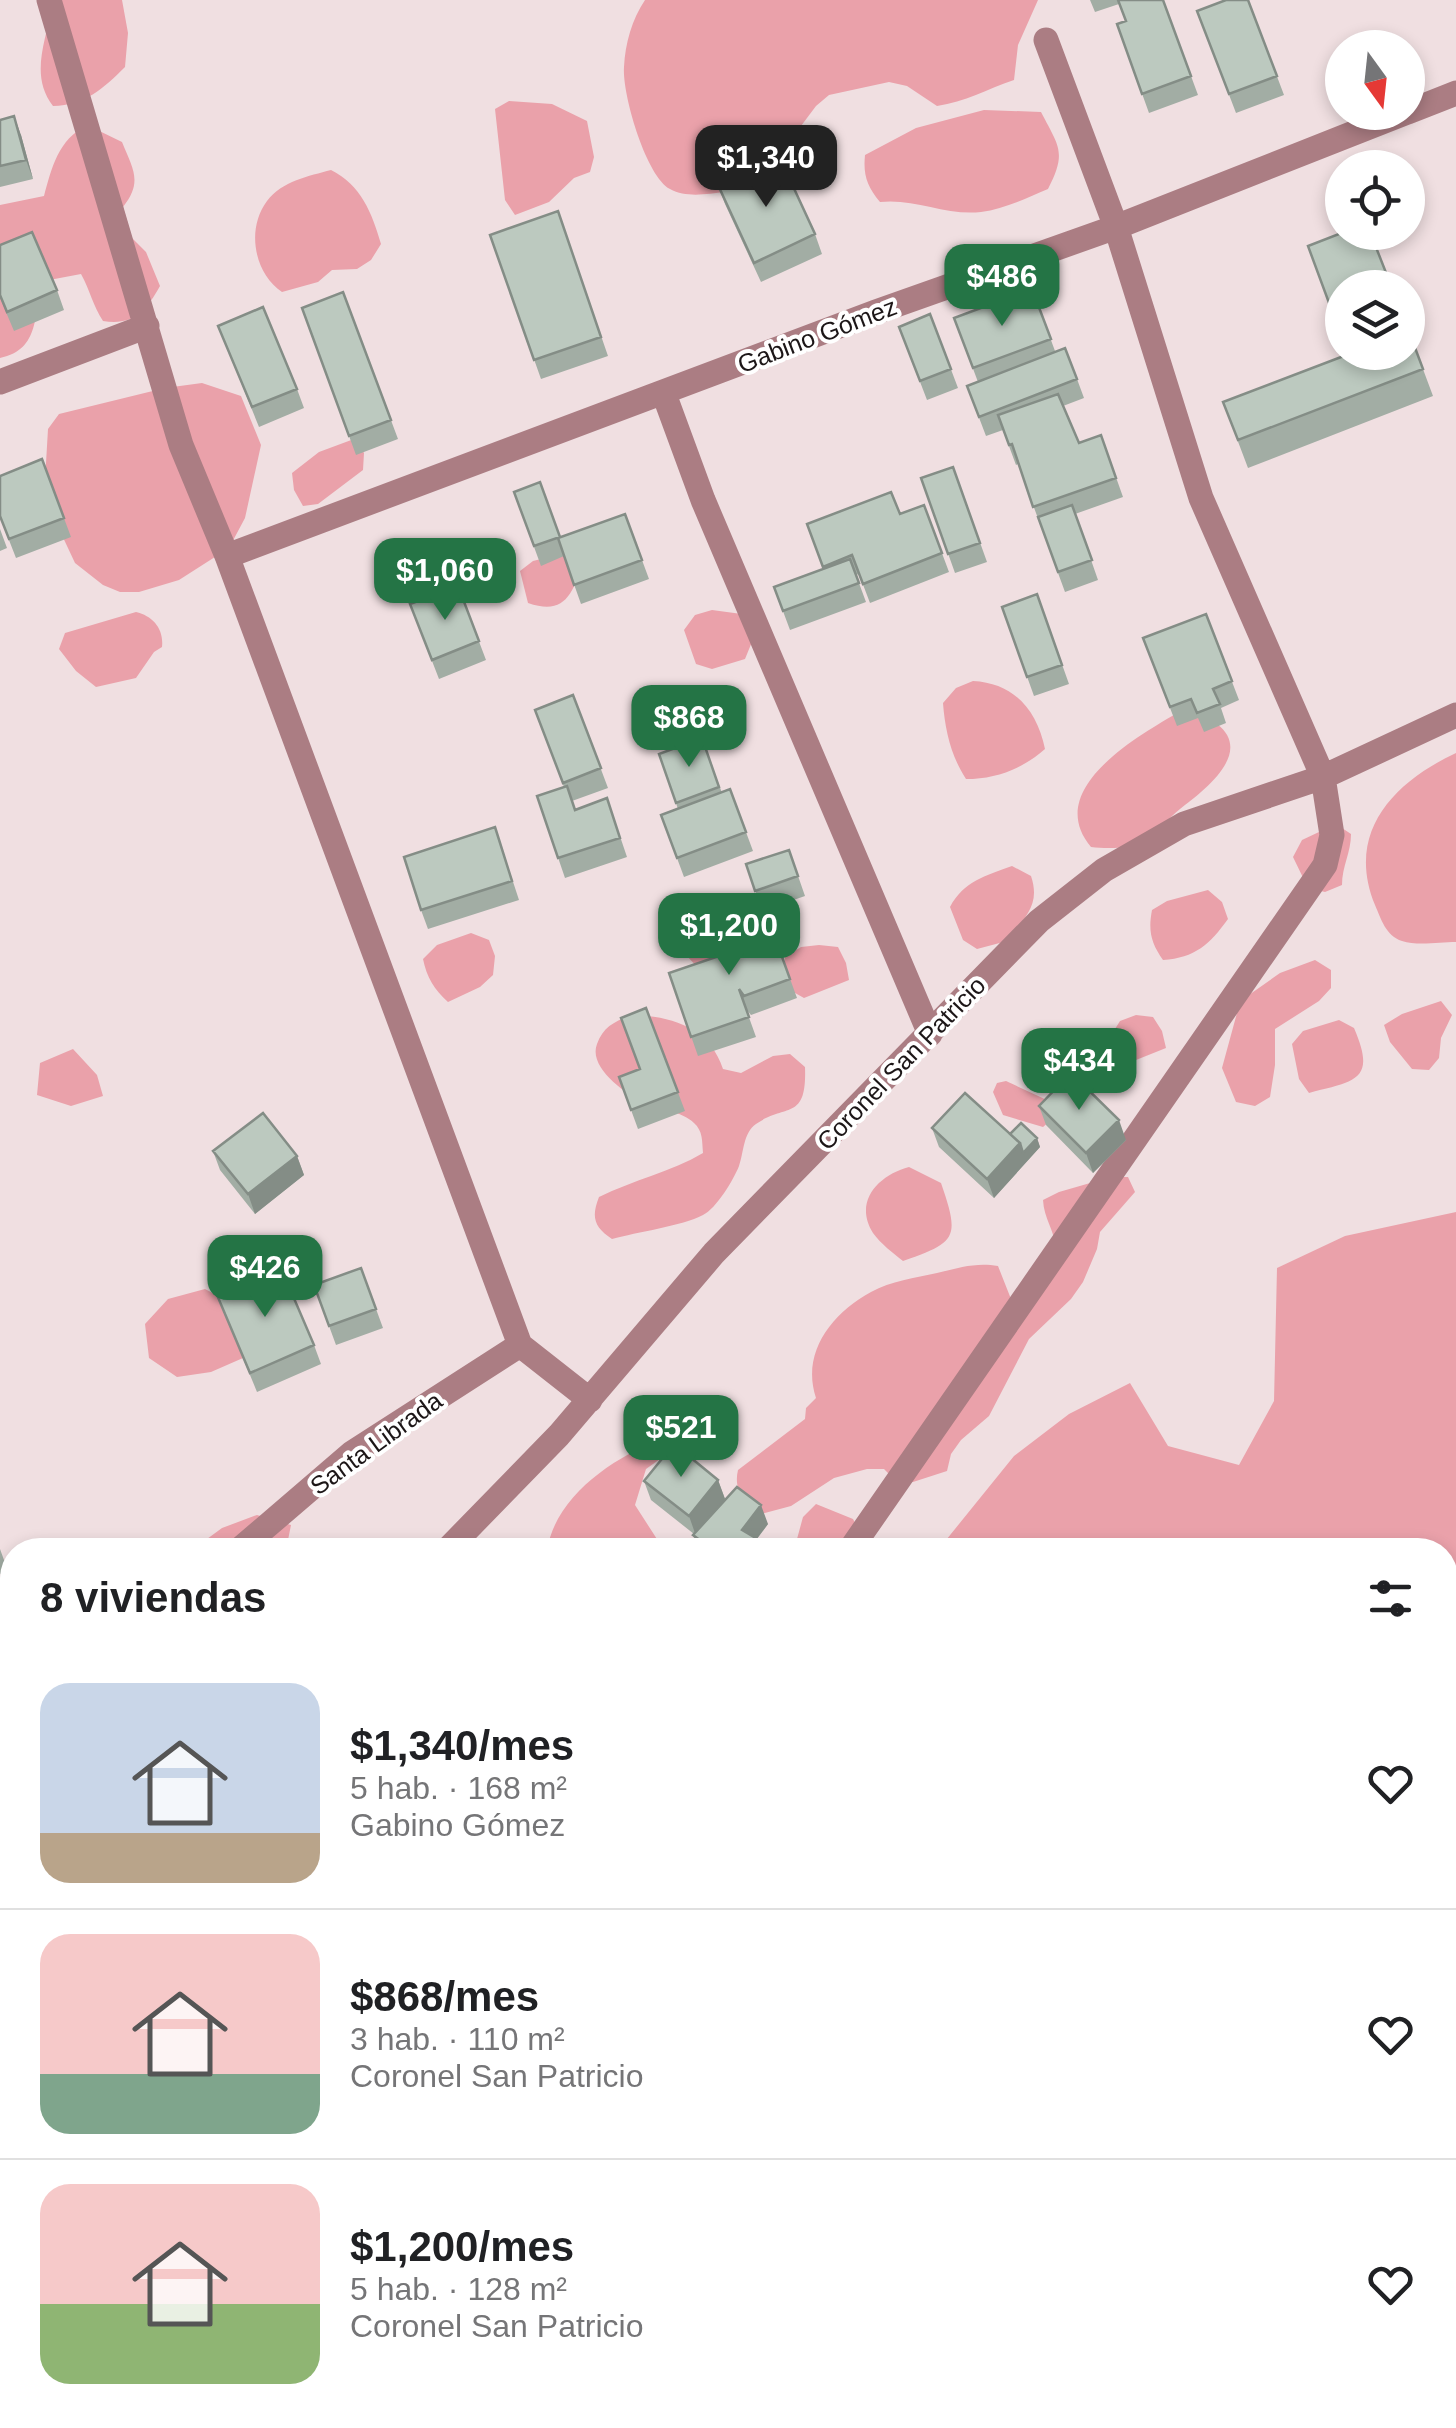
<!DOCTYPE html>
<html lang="es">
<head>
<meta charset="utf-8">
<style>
  :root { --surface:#fff; --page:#f6f6f6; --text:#202124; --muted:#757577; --line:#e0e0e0; --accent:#247445 }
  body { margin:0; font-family:Arial,sans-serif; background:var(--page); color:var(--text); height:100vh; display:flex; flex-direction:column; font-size:38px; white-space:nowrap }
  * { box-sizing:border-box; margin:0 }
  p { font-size:32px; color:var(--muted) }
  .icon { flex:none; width:55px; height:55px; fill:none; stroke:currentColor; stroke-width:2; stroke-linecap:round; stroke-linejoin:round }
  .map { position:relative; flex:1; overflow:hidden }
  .details { position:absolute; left:0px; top:1538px; width:1458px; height:892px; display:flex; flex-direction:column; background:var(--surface); border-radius:40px 40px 0 0; box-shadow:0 5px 15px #0003 }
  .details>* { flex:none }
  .needle { width:65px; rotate:165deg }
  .controls { position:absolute; left:1325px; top:30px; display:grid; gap:20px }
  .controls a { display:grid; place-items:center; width:100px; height:100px; border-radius:50%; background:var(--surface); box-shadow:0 5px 15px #0003; font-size:50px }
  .price { position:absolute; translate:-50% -85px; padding:0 22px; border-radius:20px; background:var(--accent); color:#fff; font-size:32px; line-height:65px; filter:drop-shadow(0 2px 5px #0008) }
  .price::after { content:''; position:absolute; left:50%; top:60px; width:30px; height:22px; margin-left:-15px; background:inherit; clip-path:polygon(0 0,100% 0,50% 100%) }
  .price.active { background:#222; color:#fff }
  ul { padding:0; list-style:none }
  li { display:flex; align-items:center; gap:30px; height:250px; padding:0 40px }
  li+li { border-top:2px solid var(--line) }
  li span { display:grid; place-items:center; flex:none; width:280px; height:200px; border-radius:30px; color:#555 }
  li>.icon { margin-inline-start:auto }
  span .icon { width:120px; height:120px; fill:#fffc; stroke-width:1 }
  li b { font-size:42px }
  h2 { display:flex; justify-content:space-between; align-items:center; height:120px; padding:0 40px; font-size:42px }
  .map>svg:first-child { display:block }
</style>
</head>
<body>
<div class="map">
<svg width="1456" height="2428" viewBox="0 0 1456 2428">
  <rect width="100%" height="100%" fill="#f0dfe1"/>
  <path fill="#eaa1aa" d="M51,0H122L128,33L125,67C103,89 85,105 53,106C30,76 45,43 52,8Z
    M645,0H1038L1018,45L1014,80C987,89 965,102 937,106L907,86L889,82L829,95L816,106L795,134L749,167L725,192C707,194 686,198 670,189C646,176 622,94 624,67C625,44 632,19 645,0Z
    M509,101L552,104L587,121L594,157L590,172L574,178L549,202L515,215L505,200L495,109Z
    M984,110L1041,112C1059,147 1067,152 1048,189C1027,198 1004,209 981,212C947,216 914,198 880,202C867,186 863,175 865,155L916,128Z
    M87,125L122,142C133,169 143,182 123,207L132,238L146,252L160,286C146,311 133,326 103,321C93,306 90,290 81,274L44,281C32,313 42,349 0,358V205L44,196C52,167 58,140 87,125Z
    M331,170C361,185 372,213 381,244L371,260L357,269L332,270L318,282L282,292C254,273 246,229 267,201C282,181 309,176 331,170Z
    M202,383L241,396L261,445L245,518L229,548L179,580L139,592H120L103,585L75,563L60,531L45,480L48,429L59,414L165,388Z
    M354,439L364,453L363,470L318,504L303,506L294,490L292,473L319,452Z
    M569,552L584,562C572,593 566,616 528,603L520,571L533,561Z
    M712,610L749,615L756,632L745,659L712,669L696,664L684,630L695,615Z
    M136,612C153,616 164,629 162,647L154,652L136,678L96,687L76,671L59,649L65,633Z
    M973,681C1014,683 1037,710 1045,749C1022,769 996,779 966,779C951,756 945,730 943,703L956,688Z
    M698,691L709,704L710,712C696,730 685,734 664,729L655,714L661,698Z
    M1179,712C1190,715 1207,717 1217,724C1255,753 1202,792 1180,809C1168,818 1158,834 1145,841C1131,849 1107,849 1091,847C1043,790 1136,737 1179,712Z
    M1456,753V942C1440,942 1417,946 1402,941C1386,936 1381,919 1375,905C1345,832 1394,782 1456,753Z
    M1336,824L1351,834C1351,853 1342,866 1342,885L1325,892L1308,888L1293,857L1302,840Z
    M1012,866L1031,876C1041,906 1024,915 1011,940L977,949L963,940L950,907C964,881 985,876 1012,866Z
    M1208,890L1222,902L1228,919C1210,944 1195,958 1163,960C1151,943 1148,931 1152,910L1167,901Z
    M722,907L740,909V917L749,932L745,949L699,969L686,955L680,939L688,923Z
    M471,933L489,940L495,956L493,975L480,987L448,1002C434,989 427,978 423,959L437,945Z
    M819,945L838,947L846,963L849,980L804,998L788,989L783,973L785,957L801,947Z
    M1315,960L1331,970V988L1319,1001L1275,1029V1065L1270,1097L1255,1106L1236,1102L1222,1068L1237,1013L1246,997L1280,973Z
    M1441,1001L1452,1015L1441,1038L1439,1058L1429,1070L1412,1069L1390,1042L1384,1025L1402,1014Z
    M632,1015C672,1016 710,1028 723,1069L741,1073L773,1056L790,1054L805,1067C807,1122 786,1103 756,1124C743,1133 744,1152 739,1166C734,1179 716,1209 703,1215C682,1226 637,1232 612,1239C594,1227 591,1217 599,1197C633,1180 671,1172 703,1153C702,1141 703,1131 694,1123C682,1111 658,1109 643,1102C624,1093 588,1067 597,1044C603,1027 615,1021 632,1015Z
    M1136,1015L1153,1017L1162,1031L1166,1048L1131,1062L1116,1053L1110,1037L1120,1021Z
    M1339,1020L1354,1028C1377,1081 1355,1081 1309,1093L1299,1079L1292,1044L1303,1031Z
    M73,1049L97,1075L103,1096L71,1106L37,1095L40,1063Z
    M1006,1081L1049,1101L1050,1121L1043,1127L1003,1115L993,1092L997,1083Z
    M909,1167L941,1183C960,1238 957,1242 903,1261C893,1253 881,1244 873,1233C853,1201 879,1175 909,1167Z
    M1111,1177H1128L1135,1192L1100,1232L1097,1249L1083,1282L1071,1299L1029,1339L989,1416L961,1440L951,1454L947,1471L913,1482L896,1481L884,1469H867L834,1478L791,1506L761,1514C745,1503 733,1491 738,1470L805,1419L806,1408L816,1398C801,1353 831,1314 871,1292C891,1281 915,1278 937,1273C958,1268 976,1262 998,1266L1011,1299L1056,1248C1054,1229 1044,1219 1043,1200L1059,1192Z
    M1456,1212V1570L1445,1562V1550H938L1014,1456L1069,1414L1130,1383L1168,1446L1239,1465L1274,1401L1277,1268L1345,1236Z
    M205,1289L237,1306L243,1358L211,1372L177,1377L149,1358L145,1324L168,1299Z
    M660,1439L674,1449L646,1469L635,1505L664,1550H547C556,1496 612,1459 660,1439Z
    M816,1504L853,1519L869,1550H794L803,1517Z
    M257,1515L291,1525L286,1550H192L222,1528Z
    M8,1819L12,1821V1951L0,1946V1821Z
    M1456,1864V2009L1445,2008V1867Z
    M1456,2147V2234L1445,2238V2149Z
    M1,2309L12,2317V2370L0,2380Z
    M99,2418H178L177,2428H84Z
    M277,2418H800L764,2423L763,2428H274Z
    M1044,2418H1133L1146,2422L1152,2428H1046Z
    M1214,2418H1434L1456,2428H1211Z"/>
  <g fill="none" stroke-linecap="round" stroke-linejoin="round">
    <path stroke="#ab7d83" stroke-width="25" d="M49,0L181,445L227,556L520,1345L590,1400
      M1408,112L1456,93
      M0,382L147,326
      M664,394L703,500L930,1034
      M227,556L876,312L1116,227L1407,112
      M239,1550L352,1453L520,1345
      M447,1550L559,1435L714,1253L1039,921L1104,870L1184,824L1323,777L1456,715
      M850,1550L1325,865L1332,835L1323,777L1201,498L1116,227L1046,40
      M0,1737L12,1727
      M1445,1759L1456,1742
      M1445,1872L1456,1878
      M0,1876L12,1894
      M0,2017L12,2003
      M1445,2399L1456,2405
      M240,2428L247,2418
      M1015,2428L1022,2418"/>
  </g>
  <path fill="#a2ada4" d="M1090,0H1163L1198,95L1149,113L1117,24L1126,21L1119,4L1095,12Z
    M1248,0L1284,95L1236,113L1197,11Z
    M0,120L21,135L33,179L0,187Z
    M718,185L815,234L822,254L761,282L725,204Z
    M558,211L608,356L541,379L490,235Z
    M0,245L57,290L64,310L14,331L0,298Z
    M1032,289L1055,351L1077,379L1084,398L1063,406L1079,443L1101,435L1123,497L1075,514L1098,580L1065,592L1018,464L1016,465L1003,430L986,436L967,386L978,382L954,318Z
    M343,292L398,439L356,455L302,308Z
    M930,314L958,388L927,400L899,327Z
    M218,326L297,389L304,408L259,427Z
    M1408,329L1433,396L1248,468L1223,402L1348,354Z
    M42,459L71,537L16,558L0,517Z
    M953,467L987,562L955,573L921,478Z
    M514,492L560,538L625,514L649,579L581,604L564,556L541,566Z
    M924,505L949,572L870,603L859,574L856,575L866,602L790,630L774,587L824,569L807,524L900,514Z
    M0,529L7,548L0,551Z
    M458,586L486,660L439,679L410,604Z
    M1037,594L1069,684L1034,696L1002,607Z
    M1206,614L1239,700L1221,708L1226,723L1204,732L1198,718L1177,726L1143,638Z
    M573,695L608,788L572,801L575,810L607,798L627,857L565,878L537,796L564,787L535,710Z
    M702,738L722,793L730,789L753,851L684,877L661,815L678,809L659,754Z
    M495,827L519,900L428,929L421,910Z
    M789,850L805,896L762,911L746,864Z
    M768,918L797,998L751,1015L746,1009L756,1037L698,1056L669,973L728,953Z
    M646,1008L685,1111L638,1129L619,1077L640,1069Z
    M1071,1044L1107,1051L1111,1061L1086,1088L1126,1140L1093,1173L1046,1125L1039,1106L1059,1085L1056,1077L1076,1055Z
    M932,1128L1037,1138L1040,1147L994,1198L939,1147Z
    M213,1151L297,1156L304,1175L255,1214L220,1170Z
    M361,1268L383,1328L336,1345L314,1285Z
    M217,1295L314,1345L321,1364L257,1392Z
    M718,1480L725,1499L768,1524L757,1539L764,1543L766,1550H698L693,1535L694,1534L651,1500L644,1481Z
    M0,1549L8,1571L0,1574Z
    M1456,2019V2122L1454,2124L1445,2118V2032Z
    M0,2196L12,2208V2291L0,2279Z
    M18,2418H58L47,2428H29Z
    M893,2418H959L954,2428H915Z"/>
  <path fill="#848d86" d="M14,116L21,135L33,179L26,160Z
    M1107,1051L1111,1061L1081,1095L1077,1085Z
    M1119,1120L1126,1140L1093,1173L1086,1153Z
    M1037,1138L1040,1147L994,1198L987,1179L1020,1143Z
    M297,1156L304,1175L255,1214L248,1194Z
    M718,1480L725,1499L696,1536L689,1516Z
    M761,1505L768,1524L749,1549L742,1530Z
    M1456,1618V1648L1445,1666V1636Z
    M1456,2106V2122L1454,2124L1451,2114Z
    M44,2418H58L47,2428H35Z
    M951,2418H959L954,2428H946Z"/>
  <path fill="#bcc9bf" stroke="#848d86" stroke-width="2.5" d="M1118,0H1163L1191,76L1142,94L1117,24L1126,21Z
    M1226,0H1248L1277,76L1229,94L1197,11Z
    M14,116L26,160L0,166V120Z
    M779,156L815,234L754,263L718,185Z
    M558,211L601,337L534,360L490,235Z
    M32,232L57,290L7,312L0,295V245Z
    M1344,232H1370L1392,288H1342V338L1308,246Z
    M1032,289L1051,339L973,368L954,318Z
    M343,292L391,420L349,436L302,308Z
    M263,307L297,389L252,407L218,326Z
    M930,314L951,369L920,381L899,327Z
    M1408,329L1423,369L1238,440L1223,402L1349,354L1348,352H1408Z
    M1065,348L1077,379L979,417L967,386Z
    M1058,394L1079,443L1101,435L1116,478L1033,507L1012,444L1009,445L998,415Z
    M42,459L64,518L9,539L0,516V476Z
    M953,467L980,543L948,554L921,478Z
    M540,482L560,537L534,546L514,492Z
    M891,492L900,514L924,505L942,553L863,584L852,555L823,567L807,524Z
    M1072,505L1092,560L1058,572L1038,517Z
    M625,514L642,560L574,585L558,538Z
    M850,559L859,583L783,611L774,587Z
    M458,586L479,641L432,660L410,604Z
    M1037,594L1062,665L1027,677L1002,607Z
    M1206,614L1232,681L1213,689L1220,704L1197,713L1191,699L1170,707L1143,638Z
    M573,695L601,768L563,783L535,710Z
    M702,738L719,787L676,803L659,754Z
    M567,786L575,810L607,798L620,838L558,858L537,796Z
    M730,789L746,832L677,858L661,815Z
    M495,827L512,881L421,910L404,857Z
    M789,850L798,876L755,891L746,864Z
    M768,918L790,979L744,996L739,989L749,1017L691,1037L669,973L728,953L721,934Z
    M646,1008L678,1092L631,1110L619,1077L640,1069L621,1018Z
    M1083,1030L1107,1051L1080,1082L1071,1073L1063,1082L1056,1077L1079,1051L1071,1044Z
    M1071,1073L1119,1120L1086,1153L1039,1106Z
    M965,1093L1020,1143L987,1179L932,1128Z
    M263,1113L297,1156L248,1194L213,1151Z
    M1021,1123L1037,1138L1023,1153L1020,1143L1010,1134Z
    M281,1268L314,1345L250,1373L217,1295Z
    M361,1268L376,1309L329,1326L314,1285Z
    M674,1444L718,1480L689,1516L644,1481Z
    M737,1487L761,1505L742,1530L764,1543L758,1550H713L693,1535Z
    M1445,1609L1456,1616L1445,1636Z
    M1452,2017L1456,2019V2064L1450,2076L1456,2067V2106L1451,2114L1445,2110V2032Z
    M0,2196L12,2208V2277L0,2266Z
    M25,2418H44L35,2427Z
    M910,2418H951L946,2428H932Z"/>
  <g text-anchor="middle" stroke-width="8" stroke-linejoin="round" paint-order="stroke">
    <g font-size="25" fill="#1c1617" stroke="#fff">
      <text transform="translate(817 335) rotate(-21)" y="9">Gabino Gómez</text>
      <text transform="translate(901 1063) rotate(-46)" y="9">Coronel San Patricio</text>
      <text transform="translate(376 1443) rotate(-36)" y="9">Santa Librada</text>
    </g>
  </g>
</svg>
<div class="controls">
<a><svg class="needle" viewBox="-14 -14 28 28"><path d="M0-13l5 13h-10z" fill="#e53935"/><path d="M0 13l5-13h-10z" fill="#757577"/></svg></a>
<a><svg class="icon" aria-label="locate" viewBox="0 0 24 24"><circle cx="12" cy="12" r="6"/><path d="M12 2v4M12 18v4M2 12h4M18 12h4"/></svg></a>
<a><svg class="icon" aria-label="layers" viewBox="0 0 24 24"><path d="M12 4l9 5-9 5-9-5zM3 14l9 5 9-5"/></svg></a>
</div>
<b class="price active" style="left:766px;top:210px">$1,340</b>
<b class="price" style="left:1002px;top:329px">$486</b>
<b class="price" style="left:445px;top:623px">$1,060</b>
<b class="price" style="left:689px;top:770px">$868</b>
<b class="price" style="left:729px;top:978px">$1,200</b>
<b class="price" style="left:1079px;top:1113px">$434</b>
<b class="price" style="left:265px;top:1320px">$426</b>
<b class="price" style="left:681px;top:1480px">$521</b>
<section class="details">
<h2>8 viviendas<svg class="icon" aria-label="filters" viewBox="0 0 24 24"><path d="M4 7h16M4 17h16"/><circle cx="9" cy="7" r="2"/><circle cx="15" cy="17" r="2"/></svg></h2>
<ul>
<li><span style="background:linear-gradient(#c9d6e8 75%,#b9a48a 0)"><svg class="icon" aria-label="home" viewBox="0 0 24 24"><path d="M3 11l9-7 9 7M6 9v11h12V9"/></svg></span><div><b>$1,340/mes</b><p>5 hab. · 168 m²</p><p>Gabino Gómez</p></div><svg class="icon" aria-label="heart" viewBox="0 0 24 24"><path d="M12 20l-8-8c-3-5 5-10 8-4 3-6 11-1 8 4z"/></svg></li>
<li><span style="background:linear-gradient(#f6c9c9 70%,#7fa58c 0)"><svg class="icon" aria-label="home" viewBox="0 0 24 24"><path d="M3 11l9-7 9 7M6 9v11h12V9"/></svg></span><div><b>$868/mes</b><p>3 hab. · 110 m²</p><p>Coronel San Patricio</p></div><svg class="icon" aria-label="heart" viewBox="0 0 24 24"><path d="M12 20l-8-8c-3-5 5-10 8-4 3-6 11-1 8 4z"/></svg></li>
<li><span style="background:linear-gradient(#f6c9c9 60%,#8fb573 0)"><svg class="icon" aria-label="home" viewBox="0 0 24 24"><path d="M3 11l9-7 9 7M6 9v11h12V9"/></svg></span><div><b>$1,200/mes</b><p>5 hab. · 128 m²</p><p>Coronel San Patricio</p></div><svg class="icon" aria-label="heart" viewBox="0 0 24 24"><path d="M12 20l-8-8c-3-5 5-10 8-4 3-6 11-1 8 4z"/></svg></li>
</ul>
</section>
</div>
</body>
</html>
